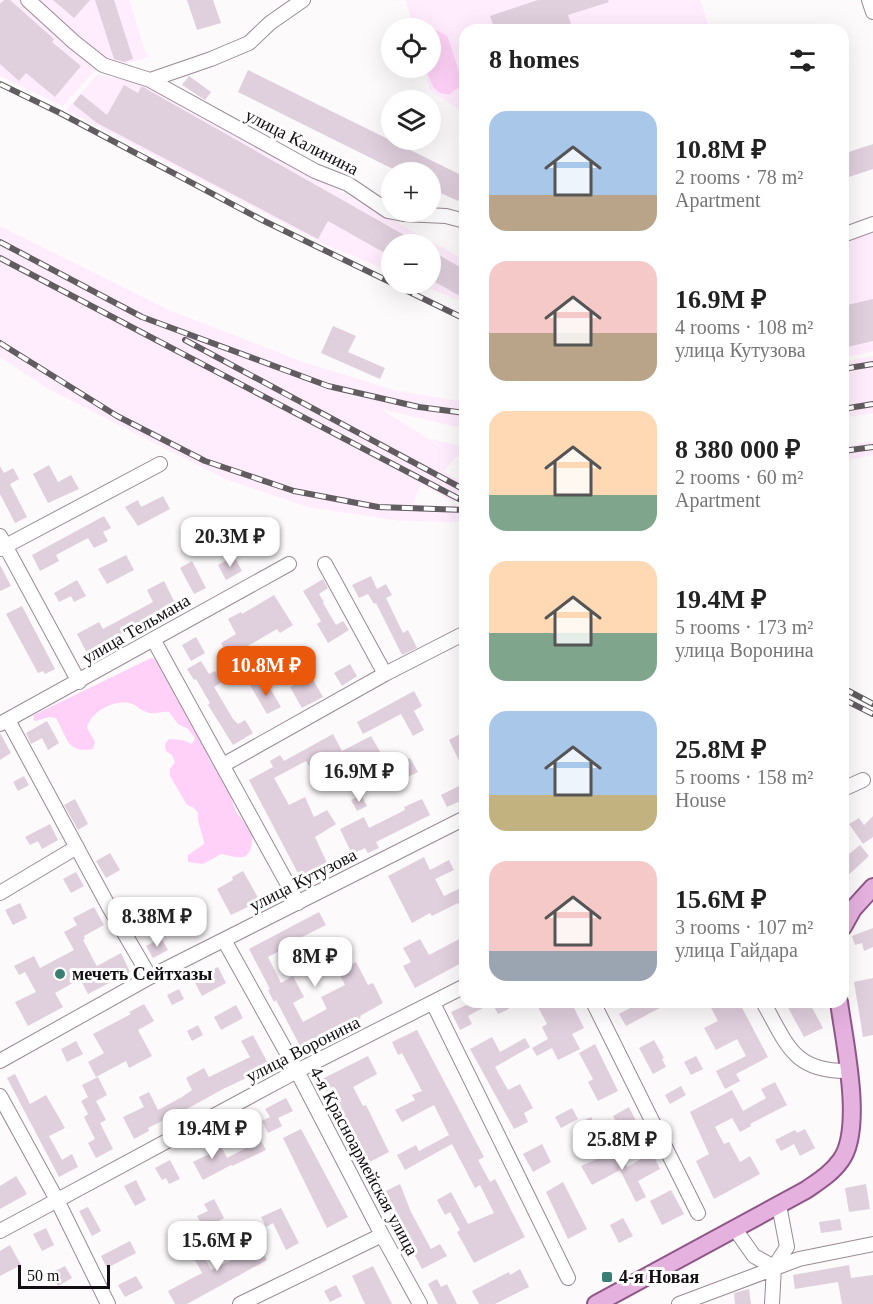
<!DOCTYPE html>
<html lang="en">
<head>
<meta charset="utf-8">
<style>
  :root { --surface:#fff; --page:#f6f6f6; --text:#222; --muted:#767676; --accent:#ea580c }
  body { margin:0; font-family:"Times New Roman",serif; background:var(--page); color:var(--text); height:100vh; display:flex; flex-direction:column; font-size:22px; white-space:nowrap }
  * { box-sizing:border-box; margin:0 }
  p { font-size:20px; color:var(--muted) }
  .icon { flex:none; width:33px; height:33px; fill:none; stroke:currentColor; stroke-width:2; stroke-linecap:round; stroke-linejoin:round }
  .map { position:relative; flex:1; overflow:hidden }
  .drawer { position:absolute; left:459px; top:24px; width:390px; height:984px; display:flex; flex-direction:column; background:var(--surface); border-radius:18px; box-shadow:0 6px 24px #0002 }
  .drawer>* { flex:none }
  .tools { position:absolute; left:381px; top:18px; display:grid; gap:12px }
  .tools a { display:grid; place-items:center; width:60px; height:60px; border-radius:50%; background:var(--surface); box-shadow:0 6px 24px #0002; font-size:30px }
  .scale { position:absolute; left:18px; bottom:15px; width:92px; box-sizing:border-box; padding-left:6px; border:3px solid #130e13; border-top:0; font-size:16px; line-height:21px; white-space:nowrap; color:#130e13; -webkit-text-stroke:4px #fff; paint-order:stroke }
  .price { position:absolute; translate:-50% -51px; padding:0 14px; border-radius:12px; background:#fff; color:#222; font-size:20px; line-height:39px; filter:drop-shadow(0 2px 3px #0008) }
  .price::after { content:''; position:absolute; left:50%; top:36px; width:18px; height:14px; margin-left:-9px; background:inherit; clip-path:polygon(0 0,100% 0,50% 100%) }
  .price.current { background:var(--accent); color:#fff }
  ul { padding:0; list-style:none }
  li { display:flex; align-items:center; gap:18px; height:150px; padding:0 30px }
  li span { display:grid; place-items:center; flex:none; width:168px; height:120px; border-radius:18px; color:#555 }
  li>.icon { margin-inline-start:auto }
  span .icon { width:72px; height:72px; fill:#fffc; stroke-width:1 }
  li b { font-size:26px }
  h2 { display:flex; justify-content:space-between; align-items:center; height:72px; padding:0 30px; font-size:26px }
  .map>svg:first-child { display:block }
</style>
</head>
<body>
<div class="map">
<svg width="873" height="1304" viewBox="0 0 873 1304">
  <rect width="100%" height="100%" fill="#fdfafc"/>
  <path fill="#ffecfc" d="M0,0H129L147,57L108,70H95L63,106L0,76Z
    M406,0H700L710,30H465V114L430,90L424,68H430V28H413Z
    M97,75L142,83L465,260V303L419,284H430V244H392L391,272L324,244L66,110Z
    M0,226L169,310L300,361L393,390L465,402V429L381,409L446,450L431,439L465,447V462L457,456L443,472L464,483L454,502L422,485L419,488L413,504L448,507L455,504L465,510V522L401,521L308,507L225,479L50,390L0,357Z
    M873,229V351L843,358V241Z
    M873,356V413L843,418V362Z
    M873,441V455L843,461V447Z"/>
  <path fill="#ffd1f8" d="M436,30L447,36L449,41L460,75L459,87L450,94C433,96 431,81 426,68H430L431,31Z
    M151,658L157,660L209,742V759L226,784L236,812L253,833C251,860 246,860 221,854L203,864L188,862V855L204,844C203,832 197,825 198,813L194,808L187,805L170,776V769L175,762L172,755L166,751L165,744L169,739L182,740L192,744L195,738L188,729L178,724L169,712C162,711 157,714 150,713C141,712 138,705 129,703C113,700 90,712 87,728L95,742L93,749C66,754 67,736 56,718L49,717L36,721L33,720L34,715Z"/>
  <path fill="#e0cfdd" d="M4,0H10L54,39L52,42L81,66L55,97L26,73L19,81L0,64V4Z
    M53,0H90L74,18Z
    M95,0H114L133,59L124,62L114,59Z
    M187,0H213L221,23L197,30Z
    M538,0H608L609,2L568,15L573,30H548L545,24L526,30H495L490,16Z
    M248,70L465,177V187L458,201L430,188V172H399L238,92Z
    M189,76L211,92L205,100L182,85Z
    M124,85L138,93L141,87H143L420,244H392V257L328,221L318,239L97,123L73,104L81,94L107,115Z
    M873,144V169L843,179V154Z
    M430,250L465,270V299L430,279Z
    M873,299V341L843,348V306Z
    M333,326L356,336L348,352L385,368L380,379L321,353Z
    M49,465L58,482L71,475L79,489L48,503L33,474Z
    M0,466L4,473L13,468L19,479L10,484L27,517L15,523L0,494Z
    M163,496L170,509L138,526L125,507L138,500L141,507Z
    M104,516L111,528L103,532L108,541L94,548L88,538L56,555L59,561L40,571L32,555Z
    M126,555L134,570L107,584L98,569Z
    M234,556L242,571L226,580L218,565Z
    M192,561L206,588L194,594L180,568Z
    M0,565L11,586L0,591Z
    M371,576L377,589L386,584L392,595L386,598L403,633L408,630L417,648L402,655L376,603L374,604L368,594L359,598L352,585Z
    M323,579L328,588L319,594L324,602L323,603L336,625L343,621L349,630L328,643L317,624L321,621L303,591Z
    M77,580L86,596L74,602L71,596L59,602L54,593Z
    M164,581L175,603L150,616L152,619L87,653L77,634L99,622L103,629L153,602L147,590Z
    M274,595L293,625L280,633L277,629L241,650L248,662L236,669L221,643L236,634L228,619L241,612L242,614Z
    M22,606L55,669L45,674L43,671L38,673L6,614Z
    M196,637L205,653L191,661L182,645Z
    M201,661L209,674L215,671L222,682L214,687L233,719L238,724L245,720L253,733L233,745L208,705L210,703L196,679L194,680L187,669Z
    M350,664L357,676L342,686L334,673Z
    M311,676L323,697L302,708L290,687Z
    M259,680L264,688L268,685L281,707L267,714L250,685Z
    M414,691L422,706L414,711L424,730L413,736L401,714L363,734L357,722Z
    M47,721L59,743L48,750L42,738L31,744L26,733Z
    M0,733L11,753L0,760Z
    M462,733L465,739V773L449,740Z
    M333,734L342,751L371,736L382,755L358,768L369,790L361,794L352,776L343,781L333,762L313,772L306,761L274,778L289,805L305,797L314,817L327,810L336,824L315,837L328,865L301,879L249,780L273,767L270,761L280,755L284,761Z
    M410,758L418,772L402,780L395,766Z
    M24,776L29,785L18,791L13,782Z
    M459,786L465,799L447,807L441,795Z
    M361,795L367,806L357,811L351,800Z
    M75,799L88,824L78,830L64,805Z
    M422,799L430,815L376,842L379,848L368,853L365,848L352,854L340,829L364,817L369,828L405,810L404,807Z
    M873,816V837L863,844L849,824L859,818L864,825Z
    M50,824L58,840L42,849L38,841L30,845L25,837Z
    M860,845L869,856L843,880V859Z
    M110,853L120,870L106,878L96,861Z
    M424,857L430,870L449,860L454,870L435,879L444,896L465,886V917L458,903L432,916L430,913L412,923L388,876Z
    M243,871L260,901L231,915L217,889L233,880L232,877Z
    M76,872L84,886L71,893L63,879Z
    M133,898L140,911L128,918L121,905Z
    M20,903L27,918L13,925L5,910Z
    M94,907L104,925L84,936L85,939L83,940L95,963L97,966L121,953L130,972L88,994L80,979L55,993L63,1007L28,1026L15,1002L36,992L25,972L19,975L14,966L34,956L40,968L74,950L64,932L77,925L73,918Z
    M319,912L326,925L296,940L299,946L287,952L285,948L268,957L281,983L293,976L304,997L293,1003L303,1022L327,1009L321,997L345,985L338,971L356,962L368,985L373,983L383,1003L360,1016L361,1018L344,1027L343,1025L301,1048L276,1000L274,1002L268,990L270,989L249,949Z
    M873,928V947L864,951L862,943L855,945L852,936Z
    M465,936V961L415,988L403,966L411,962L403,948L420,939L429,955Z
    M161,938L168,950L153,958L146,946Z
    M218,967L226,983L202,996L193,979Z
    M873,978V1035L863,1037L854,982Z
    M179,989L184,999L172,1005L167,995Z
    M473,1002H506L509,1009L498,1014L492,1003L468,1016L472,1024L460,1030L451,1012Z
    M543,1002H571L584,1028L572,1034L580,1049L558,1060L552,1048L537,1056L532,1048L548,1039L542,1027L547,1024L537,1005Z
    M641,1002H671L626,1026L619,1014Z
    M708,1002H739L768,1057L736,1074L740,1081L725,1089L716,1071L746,1056L737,1039L716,1050L704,1028L718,1021Z
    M785,1002H809L823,1028L804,1037Z
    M144,1004L154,1021L138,1030L152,1056L129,1068L126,1061L96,1077L88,1062L104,1053L93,1034L131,1014L129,1012Z
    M236,1005L243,1018L221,1030L214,1017Z
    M198,1025L203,1035L192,1041L187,1031Z
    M417,1030L484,1157L478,1160L490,1182L495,1179L525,1237L474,1263L457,1232L460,1230L450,1212L445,1215L437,1200L451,1192L468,1224L494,1213L480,1185L475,1188L452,1144L405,1170L397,1155L416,1145L419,1151L449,1135L434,1105L402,1122L395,1110L415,1100L412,1095L422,1091L402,1053L398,1055L392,1042Z
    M253,1035L270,1067L223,1089L169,1119L168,1118L148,1128L149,1131L134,1139L123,1117L144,1107L139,1097L149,1092L158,1110L182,1097L192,1090L186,1078L204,1068L209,1077L250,1057L241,1041Z
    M492,1037L500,1052L525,1038L530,1047L495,1067L508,1090L520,1084L533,1108L524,1113L528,1122L514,1129L470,1049Z
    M654,1040L664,1058L662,1059L666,1067L653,1074L639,1048Z
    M76,1041L83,1054L67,1062L61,1049Z
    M595,1044L618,1091L598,1101L588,1082L593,1079L579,1053Z
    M368,1056L377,1074L353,1087L363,1106L366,1105L389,1152L364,1165L357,1152L359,1151L320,1080Z
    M696,1056L703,1069L691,1075L684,1062Z
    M15,1074L30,1104L46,1095L65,1128L49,1136L62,1160L72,1154L78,1167L59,1177L7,1078Z
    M98,1077L107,1095L96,1101L106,1120L100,1123L113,1149L96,1158L88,1143L95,1139L84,1117L88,1114L81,1101L88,1097L82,1085Z
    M775,1082L787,1105L750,1124L751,1126L740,1132L732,1118L715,1127L724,1144L729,1142L740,1162L750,1156L760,1174L714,1199L696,1161L709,1154L690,1112L732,1090L743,1111L766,1098L761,1089Z
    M681,1086L686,1095L670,1104L665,1095Z
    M286,1098L293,1111L278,1118L282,1126L268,1133L262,1121L270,1117L265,1109Z
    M629,1107L639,1127L634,1130L636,1134L626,1139L613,1116Z
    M572,1108L578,1119L561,1128L555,1117Z
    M591,1117L597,1130L587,1135L581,1122Z
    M255,1129L266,1150L232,1166L227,1158L246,1148L240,1137Z
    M301,1129L348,1217L327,1228L283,1138Z
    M805,1129L815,1148L800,1156L794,1144L781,1151L775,1140L795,1130L797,1133Z
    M216,1137L231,1165L203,1180L193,1162L211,1153L206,1143Z
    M542,1144L551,1162L533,1172L523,1154Z
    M618,1150L627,1167L652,1153L660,1169L638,1181L646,1197L636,1202L620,1170L592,1185L581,1166Z
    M170,1160L180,1179L169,1184L166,1178L162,1180L155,1168Z
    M16,1176L27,1194L0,1209V1186Z
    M136,1180L146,1200L135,1206L124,1186Z
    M563,1182L587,1229L568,1239L546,1192Z
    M400,1184L411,1212L431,1249L440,1244L447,1256L422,1269L408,1243L406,1244L380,1194Z
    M866,1184L870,1209L849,1212L845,1188Z
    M671,1190L684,1214L662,1225L650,1201Z
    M214,1199L224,1218L204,1229L197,1216L208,1211L204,1204Z
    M88,1207L101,1231L92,1236L79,1211Z
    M281,1208L299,1243L286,1250L273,1223L266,1227L261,1217Z
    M623,1218L633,1236L619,1243L610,1225Z
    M840,1219L842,1230L821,1233L819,1222Z
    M46,1228L54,1245L42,1251L33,1234Z
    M254,1237L267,1260L187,1304H175L168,1291L202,1273L187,1245L196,1240L211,1270L241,1255L236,1246Z
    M130,1241L136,1253L107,1268L101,1256Z
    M10,1245L21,1265L0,1276V1251Z
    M849,1265L851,1278L873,1275V1304H842L838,1282L795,1289L793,1275Z
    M65,1266L72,1278L58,1286L51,1273Z
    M373,1266L392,1304H365L352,1276Z
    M520,1269L529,1287L495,1304H479L472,1291L509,1272L510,1275Z
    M136,1276L143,1288L125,1297L118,1285Z
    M437,1279L441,1287L447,1284L457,1304H438L428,1284Z
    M336,1285L342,1296L330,1302L324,1291Z
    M749,1289L751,1304H735L734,1293Z"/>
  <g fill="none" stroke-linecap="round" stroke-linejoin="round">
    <g stroke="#998996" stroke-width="16">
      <path id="minor" d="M28,0L74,42L103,65L150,80L315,171L348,184L388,211L403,214L446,216L465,221
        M869,0L873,12
        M150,80L211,59L249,43L270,23L303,0
        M843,235L873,224
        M0,536L79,682
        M0,549L160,464
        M325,564L385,674
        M153,639L298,903
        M8,720L109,907L150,977
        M0,724L289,564
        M223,765L385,674L465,633
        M843,789L863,780
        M0,893L77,847
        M224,940L297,1071L382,1235L420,1304
        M593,1002L698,1213
        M763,1002C787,1044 793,1072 848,1071
        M433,1003L568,1278
        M0,1061L150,977L465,818
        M0,1096L57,1200L108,1304
        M735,1229L754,1256L774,1267L772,1304
        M0,1231L297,1071L465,986
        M774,1267L787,1247L779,1205
        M240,1304L382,1235
        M679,1304L799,1259L873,1244"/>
    </g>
    <g stroke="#905689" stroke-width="20">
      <path id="major" d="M843,927L853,909L873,887
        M596,1304L806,1190C819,1181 832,1173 841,1160C864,1128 844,1041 839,1002"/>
    </g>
    <use href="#minor" stroke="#fff" stroke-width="14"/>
    <use href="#major" stroke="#e5b1df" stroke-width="16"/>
    <g stroke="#615c60" stroke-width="6">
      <path id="rail" d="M0,84L60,113L262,220L392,283
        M0,242L142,317L328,386L419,407L465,413
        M0,258L465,502
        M393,284L465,319
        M185,340L465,490
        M0,343L117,416L205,461L294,491L378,507L465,510
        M843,369L873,364
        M843,409L873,404
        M843,451L873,447
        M843,688L873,704
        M843,699L873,714"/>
    </g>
    <use href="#rail" stroke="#fff" stroke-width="4" stroke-dasharray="11" stroke-linecap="butt"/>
  </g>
  <g fill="#3a7f74" stroke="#fff" stroke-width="2">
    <circle cx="60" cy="974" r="6"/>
    <rect x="601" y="1271" width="12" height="12" rx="3"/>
  </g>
  <g text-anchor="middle" stroke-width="6" stroke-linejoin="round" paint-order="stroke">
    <g font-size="18" fill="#130e13" stroke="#fff">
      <text transform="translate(302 142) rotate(27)" y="6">улица Калинина</text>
      <text transform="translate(136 629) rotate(-30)" y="6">улица Тельмана</text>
      <text transform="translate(303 880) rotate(-27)" y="6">улица Кутузова</text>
      <text transform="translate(303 1049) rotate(-27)" y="6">улица Воронина</text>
      <text transform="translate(364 1161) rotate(62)" y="6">4-я Красноармейская улица</text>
    </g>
    <g font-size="18" font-weight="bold" fill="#130e13" stroke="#fff" text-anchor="start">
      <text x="72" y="980">мечеть Сейтхазы</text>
      <text x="619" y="1283">4-я Новая</text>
    </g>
  </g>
</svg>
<div class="tools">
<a><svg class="icon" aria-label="locate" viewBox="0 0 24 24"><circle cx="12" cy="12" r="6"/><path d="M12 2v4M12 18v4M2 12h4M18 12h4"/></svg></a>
<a><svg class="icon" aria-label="layers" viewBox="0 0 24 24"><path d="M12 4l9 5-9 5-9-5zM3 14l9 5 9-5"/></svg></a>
<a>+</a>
<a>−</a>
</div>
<div class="scale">50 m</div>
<b class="price" style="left:230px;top:568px">20.3M ₽</b>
<b class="price current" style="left:266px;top:697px">10.8M ₽</b>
<b class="price" style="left:359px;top:803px">16.9M ₽</b>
<b class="price" style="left:157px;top:948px">8.38M ₽</b>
<b class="price" style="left:315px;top:988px">8M ₽</b>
<b class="price" style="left:212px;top:1160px">19.4M ₽</b>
<b class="price" style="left:622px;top:1171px">25.8M ₽</b>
<b class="price" style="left:217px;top:1272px">15.6M ₽</b>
<section class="drawer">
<h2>8 homes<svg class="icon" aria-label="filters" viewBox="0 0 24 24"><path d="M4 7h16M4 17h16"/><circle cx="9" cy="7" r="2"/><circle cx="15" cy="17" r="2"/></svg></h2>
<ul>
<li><span style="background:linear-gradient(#a9c7e8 70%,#b9a48a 0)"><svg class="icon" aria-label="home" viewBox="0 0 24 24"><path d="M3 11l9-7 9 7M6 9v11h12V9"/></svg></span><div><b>10.8M ₽</b><p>2 rooms · 78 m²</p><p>Apartment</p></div></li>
<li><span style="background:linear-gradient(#f6c9c9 60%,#b9a48a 0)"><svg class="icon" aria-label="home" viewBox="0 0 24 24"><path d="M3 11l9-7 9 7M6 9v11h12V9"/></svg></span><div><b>16.9M ₽</b><p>4 rooms · 108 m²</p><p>улица Кутузова</p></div></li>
<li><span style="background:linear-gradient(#ffd9b3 70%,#7fa58c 0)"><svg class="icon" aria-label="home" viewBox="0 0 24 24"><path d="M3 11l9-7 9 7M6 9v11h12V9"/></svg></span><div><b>8 380 000 ₽</b><p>2 rooms · 60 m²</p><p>Apartment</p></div></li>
<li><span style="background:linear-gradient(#ffd9b3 60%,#7fa58c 0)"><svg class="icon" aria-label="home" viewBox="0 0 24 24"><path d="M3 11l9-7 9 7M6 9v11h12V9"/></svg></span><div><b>19.4M ₽</b><p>5 rooms · 173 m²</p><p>улица Воронина</p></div></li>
<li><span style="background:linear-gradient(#a9c7e8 70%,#c2b280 0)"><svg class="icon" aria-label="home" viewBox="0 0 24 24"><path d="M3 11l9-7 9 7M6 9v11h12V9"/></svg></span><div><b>25.8M ₽</b><p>5 rooms · 158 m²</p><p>House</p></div></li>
<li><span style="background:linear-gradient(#f6c9c9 75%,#9aa5b1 0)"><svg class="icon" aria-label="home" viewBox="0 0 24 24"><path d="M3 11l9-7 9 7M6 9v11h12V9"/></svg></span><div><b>15.6M ₽</b><p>3 rooms · 107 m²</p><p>улица Гайдара</p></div></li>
</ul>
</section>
</div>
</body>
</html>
